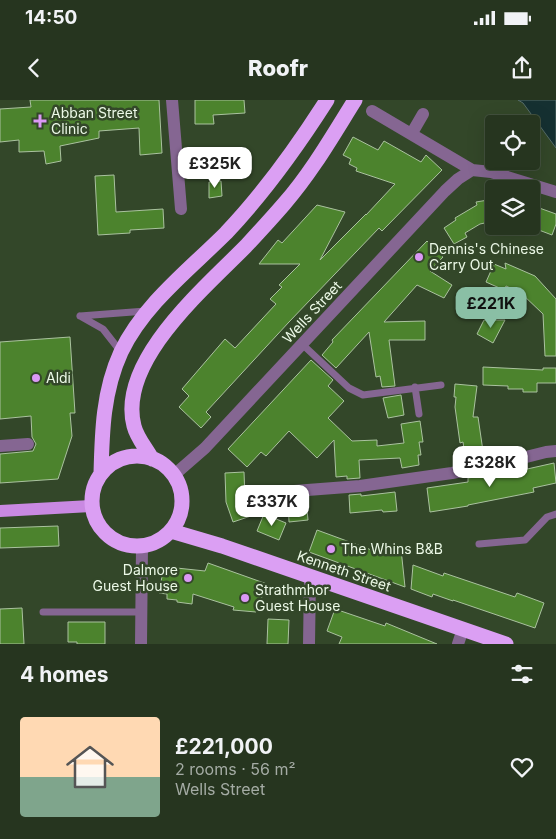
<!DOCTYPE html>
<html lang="en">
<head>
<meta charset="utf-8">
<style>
  :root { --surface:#26351f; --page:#32402c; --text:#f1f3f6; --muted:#a4aba4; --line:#42503d; --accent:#8abfa5 }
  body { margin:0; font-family:Inter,sans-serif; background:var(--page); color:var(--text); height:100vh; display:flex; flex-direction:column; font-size:19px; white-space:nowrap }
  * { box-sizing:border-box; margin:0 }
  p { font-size:16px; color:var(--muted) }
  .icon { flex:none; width:28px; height:28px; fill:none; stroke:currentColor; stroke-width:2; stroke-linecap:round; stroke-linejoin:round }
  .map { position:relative; height:544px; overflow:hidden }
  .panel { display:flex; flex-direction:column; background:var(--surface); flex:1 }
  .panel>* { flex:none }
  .buttons { position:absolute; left:485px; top:15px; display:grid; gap:10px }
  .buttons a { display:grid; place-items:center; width:55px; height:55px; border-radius:5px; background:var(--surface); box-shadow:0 5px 20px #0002,0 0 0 1px var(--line); font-size:25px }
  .price { position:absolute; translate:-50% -42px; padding:0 11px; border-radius:10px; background:#fff; color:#222; font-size:16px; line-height:32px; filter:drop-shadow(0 1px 2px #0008) }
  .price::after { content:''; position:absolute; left:50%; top:30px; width:15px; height:11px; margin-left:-8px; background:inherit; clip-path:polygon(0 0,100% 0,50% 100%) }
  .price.current { background:var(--accent); color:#111 }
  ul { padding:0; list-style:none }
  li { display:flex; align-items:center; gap:15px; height:125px; padding:0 20px }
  li span { display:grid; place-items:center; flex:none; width:140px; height:100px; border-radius:5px; color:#555 }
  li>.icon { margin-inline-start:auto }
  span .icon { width:60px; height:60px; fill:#fffc; stroke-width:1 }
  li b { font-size:21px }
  h2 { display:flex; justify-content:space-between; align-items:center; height:60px; padding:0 20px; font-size:21px }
  .status { display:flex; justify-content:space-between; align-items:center; height:35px; padding:0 25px; background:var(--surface); direction:ltr }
  .status svg { height:14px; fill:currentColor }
  header { display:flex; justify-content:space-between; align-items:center; height:65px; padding:0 20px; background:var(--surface); font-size:22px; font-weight:800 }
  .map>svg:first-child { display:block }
</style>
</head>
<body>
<div class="status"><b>14:50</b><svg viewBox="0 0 49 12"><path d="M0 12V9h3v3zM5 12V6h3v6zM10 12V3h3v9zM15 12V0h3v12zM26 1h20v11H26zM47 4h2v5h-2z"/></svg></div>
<header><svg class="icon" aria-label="back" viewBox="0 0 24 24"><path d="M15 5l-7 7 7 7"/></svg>Roofr<svg class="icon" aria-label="share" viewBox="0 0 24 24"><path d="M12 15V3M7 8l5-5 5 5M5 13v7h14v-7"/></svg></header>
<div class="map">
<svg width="556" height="544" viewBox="0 0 556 544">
  <rect width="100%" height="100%" fill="#334729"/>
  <path fill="#153031" stroke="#566c68" d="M518,0H556V48L523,3Z"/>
  <path fill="#4c832d" stroke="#aac29f" d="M30,0H159L162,53L140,55L139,28L99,31V38L60,46L61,61L46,64L44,51L19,52V40L0,42V9L31,7Z
    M195,0H244L245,13L213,15L214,24H195Z
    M353,37L378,50L384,41L421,62L426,55L442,70L382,131L379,128L289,222L206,312L211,317L201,328L179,307L189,296L182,289L225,239L235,248L276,204L270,199L282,187L279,185L300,164H259L278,140L282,143L317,105L345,112L320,160L366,114V115L395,84L356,71L357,68L349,64L351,59L343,55Z
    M114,75L116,112L163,109L164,128L130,130V133L98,135L95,76Z
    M221,81L222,96L209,98V82Z
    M494,99V121L480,124L465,133L467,137L454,144L444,128L456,120L455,118L477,105L476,102Z
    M531,105L556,114V124L552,135L531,127Z
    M427,141L443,157L430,171L452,185L444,198L417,185L384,222L425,221V240H389L395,286L382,287L380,276L376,277L369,232L336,268L322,255L333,242L332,240Z
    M505,163L535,176L556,199V256H545L543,214L521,193L506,186L504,190L486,182L494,164L506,169Z
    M484,220H505L493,243L477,234Z
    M70,237L75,313H70L72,336L58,379L0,383V354L33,351L36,344L32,337L31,316L0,319V242Z
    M311,260L333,280L328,286L344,301L328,318L352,341L377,340V346L404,343L401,324L420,321L423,342H419L421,355H418L419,365L402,368L400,358L359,360L360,378L347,379V376L336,377L334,340L317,358L289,331L266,356L261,352L247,367L228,349Z
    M483,267L543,270V268H556V283H537V292H523V289H508V286L483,285Z
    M455,284L477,286L473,317H478L484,358L466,362L463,342L460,343L455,307L456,297H454Z
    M401,295L404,315L388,318L383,298Z
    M554,363L556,383L533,388L534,392L468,405V406L430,412L427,388L468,382V378L486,375L487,378Z
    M244,372L245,399L251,416L233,422L226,402L225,373Z
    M395,392L397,411L383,412L382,410L350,413L349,395L361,394V396Z
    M306,399L308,420L289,422L288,400Z
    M264,414L286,423L279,440L257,431Z
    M58,426L59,446L0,448V428Z
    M317,430L377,452L381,442L401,449L405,487L309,452Z
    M208,463L267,484L256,512L233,510L234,507L193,494L192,504L177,502V500L167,499V494L159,493L163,471H167V467L205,471Z
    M413,465L443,476L444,473L515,497L517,493L544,503L535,528L453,500V501L433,494L432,497L411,489Z
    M22,508L24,544H0V509Z
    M335,509L385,526L386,523L437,544H339L342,537L327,531Z
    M268,519L289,520L288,544H267Z
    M68,522H105V544H77V542H68Z"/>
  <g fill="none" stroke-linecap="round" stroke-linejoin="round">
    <path stroke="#856692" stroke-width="7" d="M80,216L146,211
      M80,216L103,229L121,252
      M302,244L349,288L363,295L441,285
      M415,287L419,314
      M479,444L525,440L547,417L556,414
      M43,512H141"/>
    <path stroke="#856692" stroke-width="12" d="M172,0L181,109
      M372,11L472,70L491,72L556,92
      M412,33L423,14
      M0,346L28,344
      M174,375L205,348L445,91L458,79L472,70
      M268,393L360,386L452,373L498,364L546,352L556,351
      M141,544L142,447
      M309,544L310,477
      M458,544L463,529"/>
    <path stroke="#c989e2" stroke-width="12" d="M0,411L91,406"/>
    <path stroke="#db9ff3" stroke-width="15" d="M92 401a45 45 0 1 1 90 0a45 45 0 1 1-90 0Z
      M152,359C146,348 137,338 134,326C117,261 206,187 246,146C259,132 272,118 284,104C312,72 333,35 355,0
      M101,374C102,332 103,291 121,252C144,204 190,169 226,133C265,92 297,47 327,0
      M171,431L222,446L506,544"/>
  </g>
  <g fill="#db99f5" stroke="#334729" stroke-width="2">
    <path d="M37.5 13.5h5v5h5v5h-5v5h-5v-5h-5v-5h5z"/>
    <circle cx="419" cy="157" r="5"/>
    <circle cx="36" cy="278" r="5"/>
    <circle cx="331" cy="449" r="5"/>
    <circle cx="188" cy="478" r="5"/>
    <circle cx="245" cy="498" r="5"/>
  </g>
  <g text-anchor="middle" stroke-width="5" stroke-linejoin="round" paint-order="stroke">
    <g font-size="14" fill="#ecf9e7" stroke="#334729" text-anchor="start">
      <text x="51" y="18">Abban Street<tspan x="51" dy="16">Clinic</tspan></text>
      <text x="429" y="154">Dennis's Chinese<tspan x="429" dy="16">Carry Out</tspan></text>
      <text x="46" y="283">Aldi</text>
      <text x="341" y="454">The Whins B&amp;B</text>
      <text x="178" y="475" text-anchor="end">Dalmore<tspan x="178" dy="16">Guest House</tspan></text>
      <text x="255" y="495">Strathmhor<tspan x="255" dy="16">Guest House</tspan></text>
    </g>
    <g font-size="14" fill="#ecf9e7" stroke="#334729">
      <text transform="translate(312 212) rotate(-47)" y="5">Wells Street</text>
      <text transform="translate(344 471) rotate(19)" y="5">Kenneth Street</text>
    </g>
  </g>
</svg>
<div class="buttons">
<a><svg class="icon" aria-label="locate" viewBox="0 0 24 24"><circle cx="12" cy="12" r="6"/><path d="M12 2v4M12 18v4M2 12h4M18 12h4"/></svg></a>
<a><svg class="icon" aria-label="layers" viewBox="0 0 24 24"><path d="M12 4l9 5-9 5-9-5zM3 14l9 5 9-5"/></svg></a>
</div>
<b class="price" style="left:215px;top:89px">£325K</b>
<b class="price current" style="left:491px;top:229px">£221K</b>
<b class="price" style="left:490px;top:388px">£328K</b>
<b class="price" style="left:272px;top:427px">£337K</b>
</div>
<section class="panel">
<h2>4 homes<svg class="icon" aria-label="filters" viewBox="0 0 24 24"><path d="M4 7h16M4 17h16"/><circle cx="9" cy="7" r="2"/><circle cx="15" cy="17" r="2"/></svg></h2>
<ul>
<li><span style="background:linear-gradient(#ffd9b3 60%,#7fa58c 0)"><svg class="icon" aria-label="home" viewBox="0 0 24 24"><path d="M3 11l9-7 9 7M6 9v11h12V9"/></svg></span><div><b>£221,000</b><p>2 rooms · 56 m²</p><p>Wells Street</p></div><svg class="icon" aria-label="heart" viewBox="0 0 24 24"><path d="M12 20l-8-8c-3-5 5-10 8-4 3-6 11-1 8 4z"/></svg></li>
</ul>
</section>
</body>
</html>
